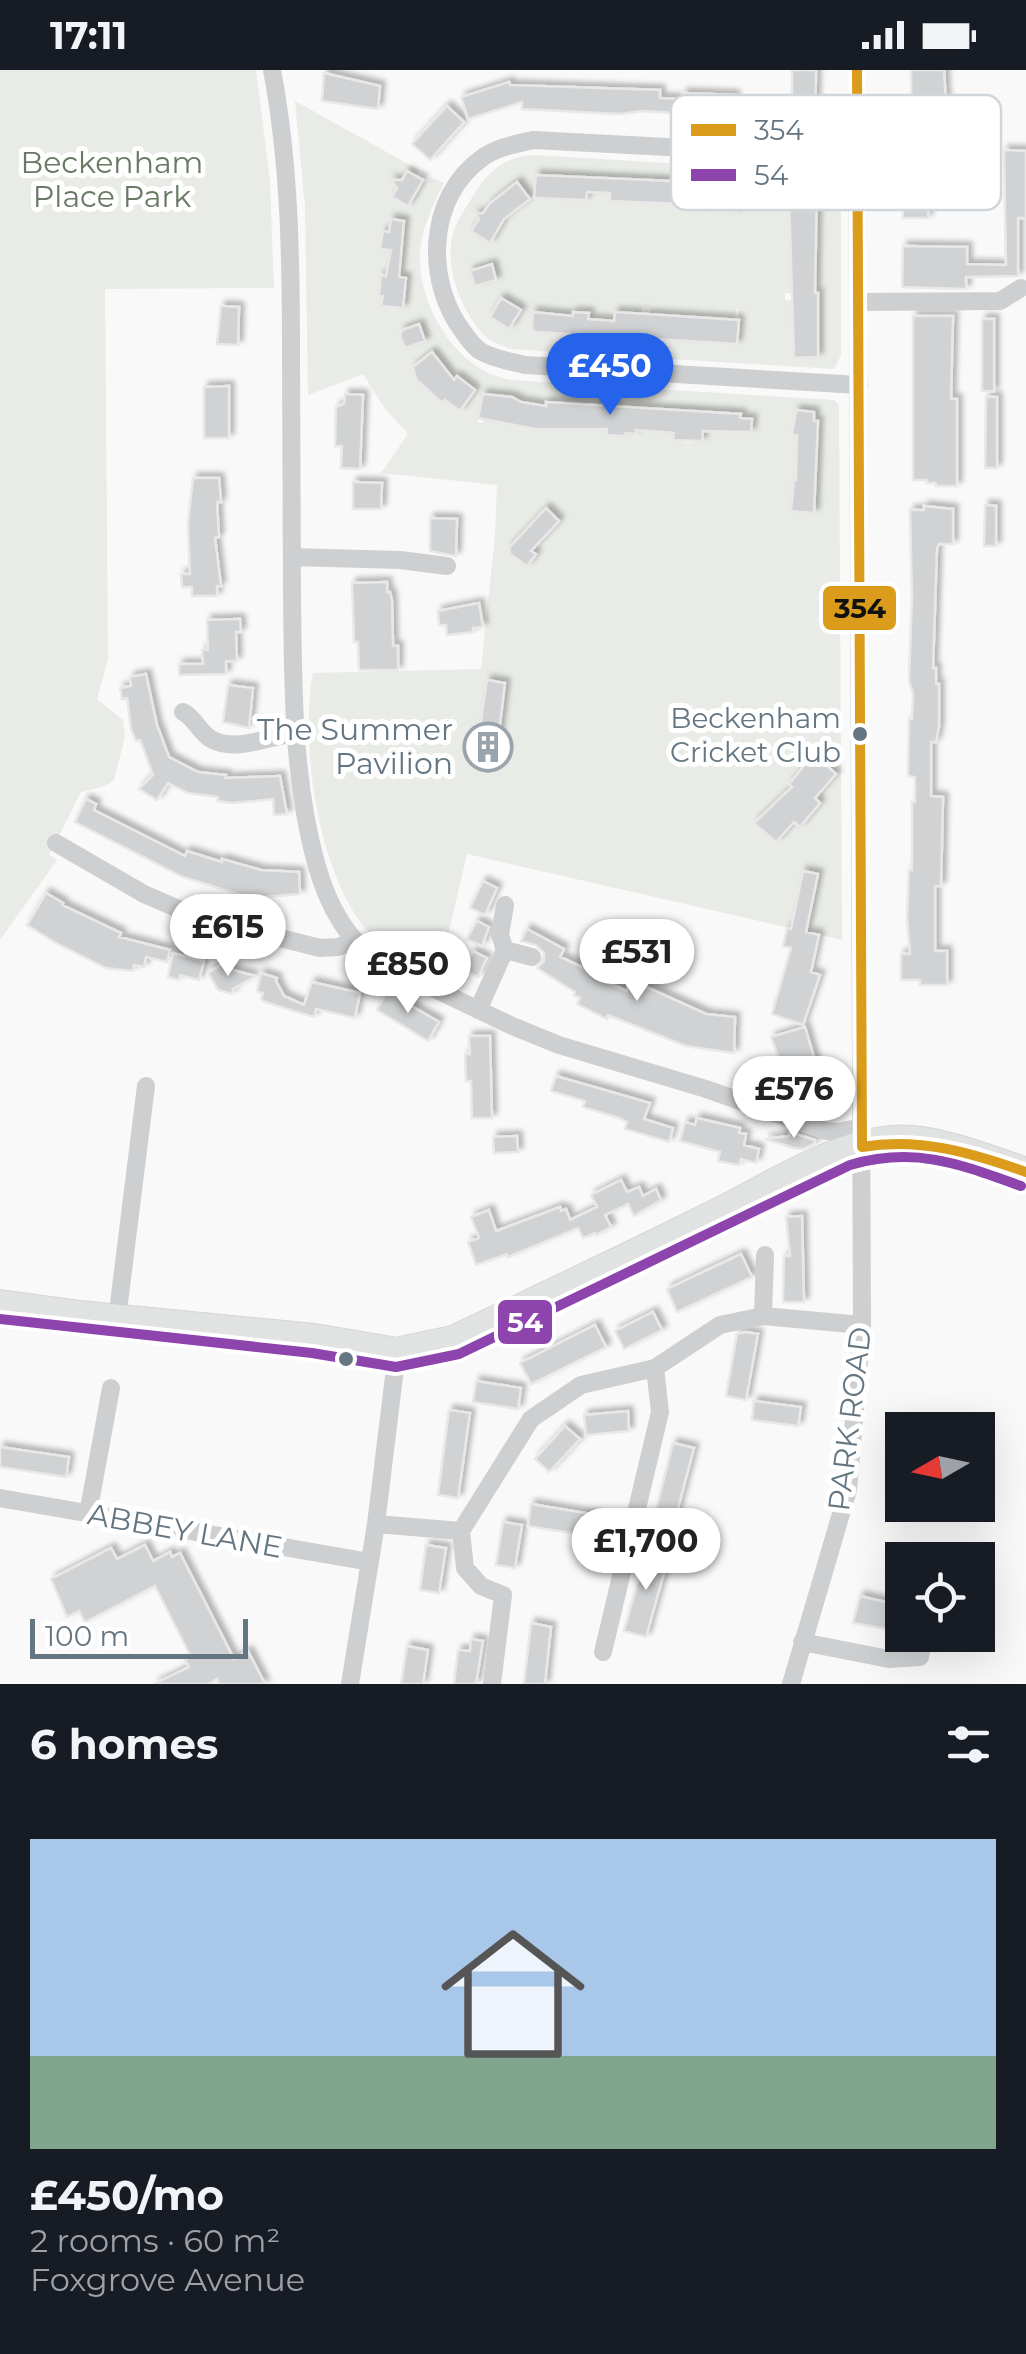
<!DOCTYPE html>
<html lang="en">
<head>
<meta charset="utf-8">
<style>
  :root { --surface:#171b24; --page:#20242c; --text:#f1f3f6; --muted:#9ea1a6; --accent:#2563eb }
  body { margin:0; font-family:Montserrat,sans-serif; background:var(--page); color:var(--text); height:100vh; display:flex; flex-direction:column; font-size:38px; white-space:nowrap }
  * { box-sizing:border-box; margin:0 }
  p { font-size:32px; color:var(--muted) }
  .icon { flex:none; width:55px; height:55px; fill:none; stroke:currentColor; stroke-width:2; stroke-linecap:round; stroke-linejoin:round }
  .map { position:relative; height:1614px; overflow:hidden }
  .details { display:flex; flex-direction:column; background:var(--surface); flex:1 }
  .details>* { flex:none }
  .needle { width:65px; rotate:261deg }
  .controls { position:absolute; left:885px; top:1342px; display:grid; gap:20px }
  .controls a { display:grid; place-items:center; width:110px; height:110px; border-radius:0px; background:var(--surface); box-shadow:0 10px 40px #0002; font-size:50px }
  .scale { position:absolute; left:30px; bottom:25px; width:218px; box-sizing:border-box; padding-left:10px; border:5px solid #657683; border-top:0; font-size:28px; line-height:35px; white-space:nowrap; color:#657683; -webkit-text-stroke:8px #fff; paint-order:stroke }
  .price { position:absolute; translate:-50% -85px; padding:0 22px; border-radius:35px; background:#fff; color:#222; font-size:32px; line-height:65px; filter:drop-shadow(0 2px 5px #0008) }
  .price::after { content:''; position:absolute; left:50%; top:60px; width:30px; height:22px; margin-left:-15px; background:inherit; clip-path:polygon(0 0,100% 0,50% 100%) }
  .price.active { background:var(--accent); color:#fff }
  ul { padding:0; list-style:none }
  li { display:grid; align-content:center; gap:20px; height:530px; padding:0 30px }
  li span { display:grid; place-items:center; height:310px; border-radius:0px; color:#555 }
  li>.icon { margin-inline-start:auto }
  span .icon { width:180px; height:180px; fill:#fffc; stroke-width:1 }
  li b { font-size:42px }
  h2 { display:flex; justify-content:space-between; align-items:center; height:120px; padding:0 30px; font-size:42px }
  .status { display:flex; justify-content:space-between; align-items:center; height:70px; padding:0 50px; background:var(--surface); direction:ltr }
  .status svg { height:28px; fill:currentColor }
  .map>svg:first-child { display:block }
</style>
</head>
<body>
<div class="status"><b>17:11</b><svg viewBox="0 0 49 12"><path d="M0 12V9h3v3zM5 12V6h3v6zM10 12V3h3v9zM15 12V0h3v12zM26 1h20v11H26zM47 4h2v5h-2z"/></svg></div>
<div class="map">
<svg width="1026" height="1614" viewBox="0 0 1026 1614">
  <defs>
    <filter id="shadow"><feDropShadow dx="4.5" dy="-4.5" stdDeviation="2.5" flood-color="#0004"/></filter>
  </defs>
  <rect width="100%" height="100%" fill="#f9f9f9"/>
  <path fill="#e8ebe6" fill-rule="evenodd" d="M0,0H256L270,112L274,218L105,219L108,589L97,629L123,650L125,667L114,710L105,716L81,722L49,785L57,790L0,870Z
    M295,31L419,100L416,106L407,101L395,114L427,112L430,107L444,113C431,139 418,165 420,195C423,244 461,303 512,310L834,330L839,335L842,870L467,784L439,904C419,894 395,887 378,872C319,819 299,677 313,603L481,599L495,466L497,415L381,403L408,364L383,336L363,304L308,325L305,136ZM381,205L406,208L403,238L382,236L383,226L379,225ZM432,282L448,301L432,314L435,318L430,322L412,299ZM503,325L530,334L484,349L483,353L477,352L481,331ZM681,340L693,341L703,360L702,371L687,373L674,369ZM794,409L816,412L814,443L791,440Z
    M535,85L830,103L841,118V285L834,299L510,279C501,275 489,271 483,264C460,239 443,194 454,161C458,149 466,137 473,126C488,101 505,86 535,85ZM785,223L817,224V251H793L792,230H785ZM642,237L651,238V244L668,248L666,270L640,268ZM736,239H739L736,273L706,269L707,248L722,256L724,248L735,249Z"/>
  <path fill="#d0d2d3" stroke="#e8e8e8" stroke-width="2.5" filter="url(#shadow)" d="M792,0H816L815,60L794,58L797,29H792Z
    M911,0H944L947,51H951V63H945V75H928V148H903V80H912Z
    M324,3L380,16L378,39L322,31Z
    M509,12L510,15L660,20V28L683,29V23L735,25L734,36L765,38L764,48L642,41L620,44L522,39V32L468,49L461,27Z
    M447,36L464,52L430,90L412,74Z
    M1004,80L1026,81V148H1018V206L966,207V219L902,217L903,176L967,177V194L1006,195Z
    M407,101L423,110L408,136L392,127L397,118L391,110H402Z
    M536,105L738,114L736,143L681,137L682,134L610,131V123L587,122L586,130L534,128Z
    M517,112L530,129L504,149L490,173L471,161L479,149L475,144L483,143L490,133Z
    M817,114L815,223H818V287L794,288L789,128H792L791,115Z
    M391,149L404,151L399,207L406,208L403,238L381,236L383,226L379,225L381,205L386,206L391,180L380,179L383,161L389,162Z
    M492,194L496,210L475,216L470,201Z
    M501,228L521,240L509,259L490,247Z
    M221,236L239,237L238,275L217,274Z
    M533,242L573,246V242L589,243L588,249L614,251L615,242L739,250L737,274L535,262L532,258Z
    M913,246H953L951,329H957V416H936V413H927V410H913Z
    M982,249H994V321H982Z
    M419,254L425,271L405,278L400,266L402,260Z
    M432,282L454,310L457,306L475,320L460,341L445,330L442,333L416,309L413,297Z
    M229,316V368H204V317Z
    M345,324L363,325L360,399L341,398L342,376H335L336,337L344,334Z
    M483,324L512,327L521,332L546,336V332L741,344L740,348L752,349L751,362L703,361L702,371L673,370L674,363L636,360V364L625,363V366L607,365V359H535L478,348Z
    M986,327H997V398H985Z
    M796,340L814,342V351H818L814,443L791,441L794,409L796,410L797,365H792Z
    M193,408H219L221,432H217L219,467L215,468L221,516H217V526H192V517H182L181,504H190L188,453Z
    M353,412L382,413L381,439H353Z
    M985,435L996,436V476H984Z
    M924,436L953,439V474H939L937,478L933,598H936V614H939V657L936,672H931V726L943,727L941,816H935V881H947V915H920V910H901V884H910L907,846L909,800H912V732H915V707L908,706L909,649H912L913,624L909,610L912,528L910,440H924Z
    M546,438L559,451L531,481L536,484L527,496L510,484L509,478Z
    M430,448L457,449L456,486L430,481Z
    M387,512V522H390L392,530L393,576H398V600H359L358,572H354L352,513Z
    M479,533L483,557L473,558V562L447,565L446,555H439L438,541Z
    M240,549L241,562H236L237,591H226V604L179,605V594H203L202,580H208L207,550Z
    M146,604L157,655L169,687L198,702L226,705L225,708L280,706L287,744L274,745L273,729L232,733L217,731L218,727L188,723L168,713L157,730L139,719L153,705L140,670L136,671L131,659L127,628L122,629L120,618L131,616L130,607Z
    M487,610L505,613L496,687L488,693L480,692L473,685L487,678L478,671Z
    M228,615L253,618L249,658L223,652Z
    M814,684L836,704L815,728L820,733L800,757L794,752L776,772L754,753L792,717L789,714Z
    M86,729L96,734L94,740L185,786L187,781L222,792V789L261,800L299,802L300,824L251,828L183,807L75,752Z
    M803,801L818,804L806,862L819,865L811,902L820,905L803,955L772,944L791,878L783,876L787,858L791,859Z
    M483,811L497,818L485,845L470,838Z
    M46,823L63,833L62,835L121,863L119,867L170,880L167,892L146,887L144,897L134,895L133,901L106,898L56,873L27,855Z
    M477,851L489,857L482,876L467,869Z
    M527,859L564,879L560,887L604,907L602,910L627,921L629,909L706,944L735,947L734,983L686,976L608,945L607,949L577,934L580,928L574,925L575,922L537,898L544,891V883L536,875L521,871Z
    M473,881L487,888L478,907L464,900Z
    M173,883L204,891L199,910L180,905L179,910L168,907Z
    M222,894L225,898L255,906L233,919L232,924L218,920L208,903Z
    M261,903L277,908L276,911L284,926L304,935L312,912L360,923L355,948L316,939L314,947L265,932L261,929L263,923L257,922Z
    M387,922L439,952L428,971L377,940Z
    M805,957L820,1008L790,1017L771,967Z
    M469,966H490L492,1048H472L471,1011H466L465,984H470Z
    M556,1006L650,1033L644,1049L673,1058L669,1072L625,1059L627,1052L619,1048L583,1037L585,1031L551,1021Z
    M796,1017L831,1029L826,1044L791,1033Z
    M697,1048L740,1058L739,1063L746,1064L744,1075L759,1079L756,1093L741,1089L739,1095L718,1091L720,1082L680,1071L685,1052L695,1055Z
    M790,1062L815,1070L814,1074L803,1079L794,1078L765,1069L789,1066Z
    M517,1066L518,1082L494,1083L493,1067Z
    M621,1110L627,1122L639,1117L643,1126L656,1119L661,1130L634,1146L628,1134L605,1145L611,1157L596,1165L595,1163L583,1168L578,1158L508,1187L507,1184L476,1195L468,1172L479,1168L471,1147L489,1140L496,1161L560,1137L561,1141L566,1139L570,1150L597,1137L591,1125Z
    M802,1146L804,1232H783L784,1186H790L786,1147Z
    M741,1184L752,1207L677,1242L667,1219Z
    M653,1242L662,1260L624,1279L615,1261Z
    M595,1255L606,1277L531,1314L520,1293Z
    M746,1262L758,1264L746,1330L726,1326L737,1264Z
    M476,1311L521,1318L518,1339L473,1332Z
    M754,1331L801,1337L798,1356L752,1350Z
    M449,1340L470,1343L458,1428L438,1425Z
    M628,1341L629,1361L586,1365L584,1345Z
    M565,1356L580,1369L549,1402L535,1389Z
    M673,1373L694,1378L672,1461L652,1456Z
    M0,1377L69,1387L66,1407L0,1397Z
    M531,1434L597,1445L594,1467L528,1456Z
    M503,1452L522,1455L515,1498L496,1495Z
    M145,1475L153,1491L170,1482L172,1487L180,1483L234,1589L248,1581L265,1614H219L217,1609L208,1614H154L189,1597L185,1590L191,1587L155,1516L85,1552L79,1541L67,1547L51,1509L111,1478L117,1489Z
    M426,1475L446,1478L439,1523L420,1520Z
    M647,1479L669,1485L646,1567L624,1561Z
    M860,1526L902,1536V1562L853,1553Z
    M531,1553L551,1557L545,1614H524Z
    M471,1569L483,1571L476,1614H454L458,1580L470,1581Z
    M407,1576L428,1580L423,1614H401Z"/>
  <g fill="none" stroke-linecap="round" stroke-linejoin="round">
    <g stroke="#d5d6d7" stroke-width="30">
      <path id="primary" d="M0,1234L80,1245L314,1268L397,1282L453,1270C538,1230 624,1189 709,1147C763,1121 831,1075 892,1070C931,1066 989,1089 1026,1102"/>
    </g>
    <path stroke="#cecfd0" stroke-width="18" d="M272,0C290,94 291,191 291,287C291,365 292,443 292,522C293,611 292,706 316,793C328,836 347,873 387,896L510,955L559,975L706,1019L826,1061L838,1062L862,1057
      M858,87L533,70C516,74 497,77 482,88C426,128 425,213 464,263C469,270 473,276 480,281C494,289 509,291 525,295L859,315
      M859,232L1000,231L1021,218
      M292,487L400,490L447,496
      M183,642C195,648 199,662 211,669C235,683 270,666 296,663
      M56,773L144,824L197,847L320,878L338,877L353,871
      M505,880L532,887
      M478,940L505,880L500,865L505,835
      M763,1246L765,1185
      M117,1249L146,1016
      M0,1428L370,1492
      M88,1444L111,1318
      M376,1454L461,1461
      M802,1572L889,1589L920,1587L924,1565
      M603,1582L660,1342L655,1298
      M350,1614L376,1454L397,1282
      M492,1614L503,1525L481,1516L465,1498L461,1461L531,1349L581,1315L655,1298L720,1255L763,1246L862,1255
      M791,1614L848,1420L862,1255L857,0"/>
    <use href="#primary" stroke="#e1e2e2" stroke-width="28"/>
    <g stroke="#fff" stroke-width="18">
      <path id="bus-1" d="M857,0L862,1077
        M862,1077C920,1067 972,1083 1026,1102"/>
    </g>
    <g stroke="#fff" stroke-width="18">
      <path id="bus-2" d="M0,1249L312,1283L396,1297L459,1284L850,1095C915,1076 960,1094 1021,1116"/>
    </g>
    <use href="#bus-1" stroke="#da9c1a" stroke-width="10"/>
    <use href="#bus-2" stroke="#8e44ad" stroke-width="10"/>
  </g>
  <defs>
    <g id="building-ring" transform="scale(2.5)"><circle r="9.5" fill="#fff" stroke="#99a4ac" stroke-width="1.5"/><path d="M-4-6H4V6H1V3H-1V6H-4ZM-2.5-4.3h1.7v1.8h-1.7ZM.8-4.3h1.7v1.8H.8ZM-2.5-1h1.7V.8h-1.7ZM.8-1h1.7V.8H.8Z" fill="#99a4ac"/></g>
  </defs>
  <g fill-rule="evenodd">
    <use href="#building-ring" x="488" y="677"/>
  </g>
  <g fill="#657683" stroke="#fff" stroke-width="4">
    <circle cx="860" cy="664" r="9"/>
    <circle cx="346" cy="1289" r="9"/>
  </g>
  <g text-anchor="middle" stroke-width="10" stroke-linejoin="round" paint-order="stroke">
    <g font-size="28" fill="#657683" stroke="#fff" text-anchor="end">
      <text x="841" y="658">Beckenham<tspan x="841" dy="34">Cricket Club</tspan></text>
    </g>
    <g font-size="30" fill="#687a64" stroke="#fff">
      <text x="112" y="103">Beckenham<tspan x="112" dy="34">Place Park</tspan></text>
    </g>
    <g font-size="30" fill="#657683" stroke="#fff" text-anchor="end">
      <text x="453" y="670">The Summer<tspan x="453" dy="34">Pavilion</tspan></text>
    </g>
    <g font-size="30" fill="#657683" stroke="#fff">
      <text transform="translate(850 1349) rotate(-83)" y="10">PARK ROAD</text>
      <text transform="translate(185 1461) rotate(10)" y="10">ABBEY LANE</text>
    </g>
  </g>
  <rect x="671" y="25" width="330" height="115" rx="15" fill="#fff" stroke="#d1d6da" stroke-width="2.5"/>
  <rect x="691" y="54" width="45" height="12" fill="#da9c1a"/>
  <rect x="691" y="99" width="45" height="12" fill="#8e44ad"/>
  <g font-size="28" fill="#657683">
    <text x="754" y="70">354</text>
    <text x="754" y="115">54</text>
  </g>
  <g stroke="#fff" stroke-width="4">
    <rect x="821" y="514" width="77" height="48" rx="10" fill="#da9c1a"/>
    <rect x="496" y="1228" width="58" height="48" rx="10" fill="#8e44ad"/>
  </g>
  <g font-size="28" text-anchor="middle" font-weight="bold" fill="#fff">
    <text x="525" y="1262">54</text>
  </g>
  <g font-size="28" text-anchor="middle" font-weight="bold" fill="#111">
    <text x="860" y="548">354</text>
  </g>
</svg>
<div class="controls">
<a><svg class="needle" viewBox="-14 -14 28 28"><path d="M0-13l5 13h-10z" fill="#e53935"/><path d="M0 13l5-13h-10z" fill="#9ea1a6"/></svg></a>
<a><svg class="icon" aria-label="locate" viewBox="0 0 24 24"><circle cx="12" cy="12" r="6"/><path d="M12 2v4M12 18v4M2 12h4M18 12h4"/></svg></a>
</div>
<div class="scale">100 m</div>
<b class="price active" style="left:610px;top:348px">£450</b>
<b class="price" style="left:228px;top:909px">£615</b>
<b class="price" style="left:637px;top:934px">£531</b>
<b class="price" style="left:408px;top:946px">£850</b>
<b class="price" style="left:794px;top:1071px">£576</b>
<b class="price" style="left:646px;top:1523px">£1,700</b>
</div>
<section class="details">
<h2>6 homes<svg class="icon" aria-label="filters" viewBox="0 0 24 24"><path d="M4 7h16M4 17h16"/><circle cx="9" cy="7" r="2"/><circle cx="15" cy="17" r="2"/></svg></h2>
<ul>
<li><span style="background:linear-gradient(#a9c7e8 70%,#7fa58c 0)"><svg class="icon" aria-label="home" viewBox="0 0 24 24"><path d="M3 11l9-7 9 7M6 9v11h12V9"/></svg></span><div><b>£450/mo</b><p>2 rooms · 60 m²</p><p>Foxgrove Avenue</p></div></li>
</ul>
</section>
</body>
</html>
